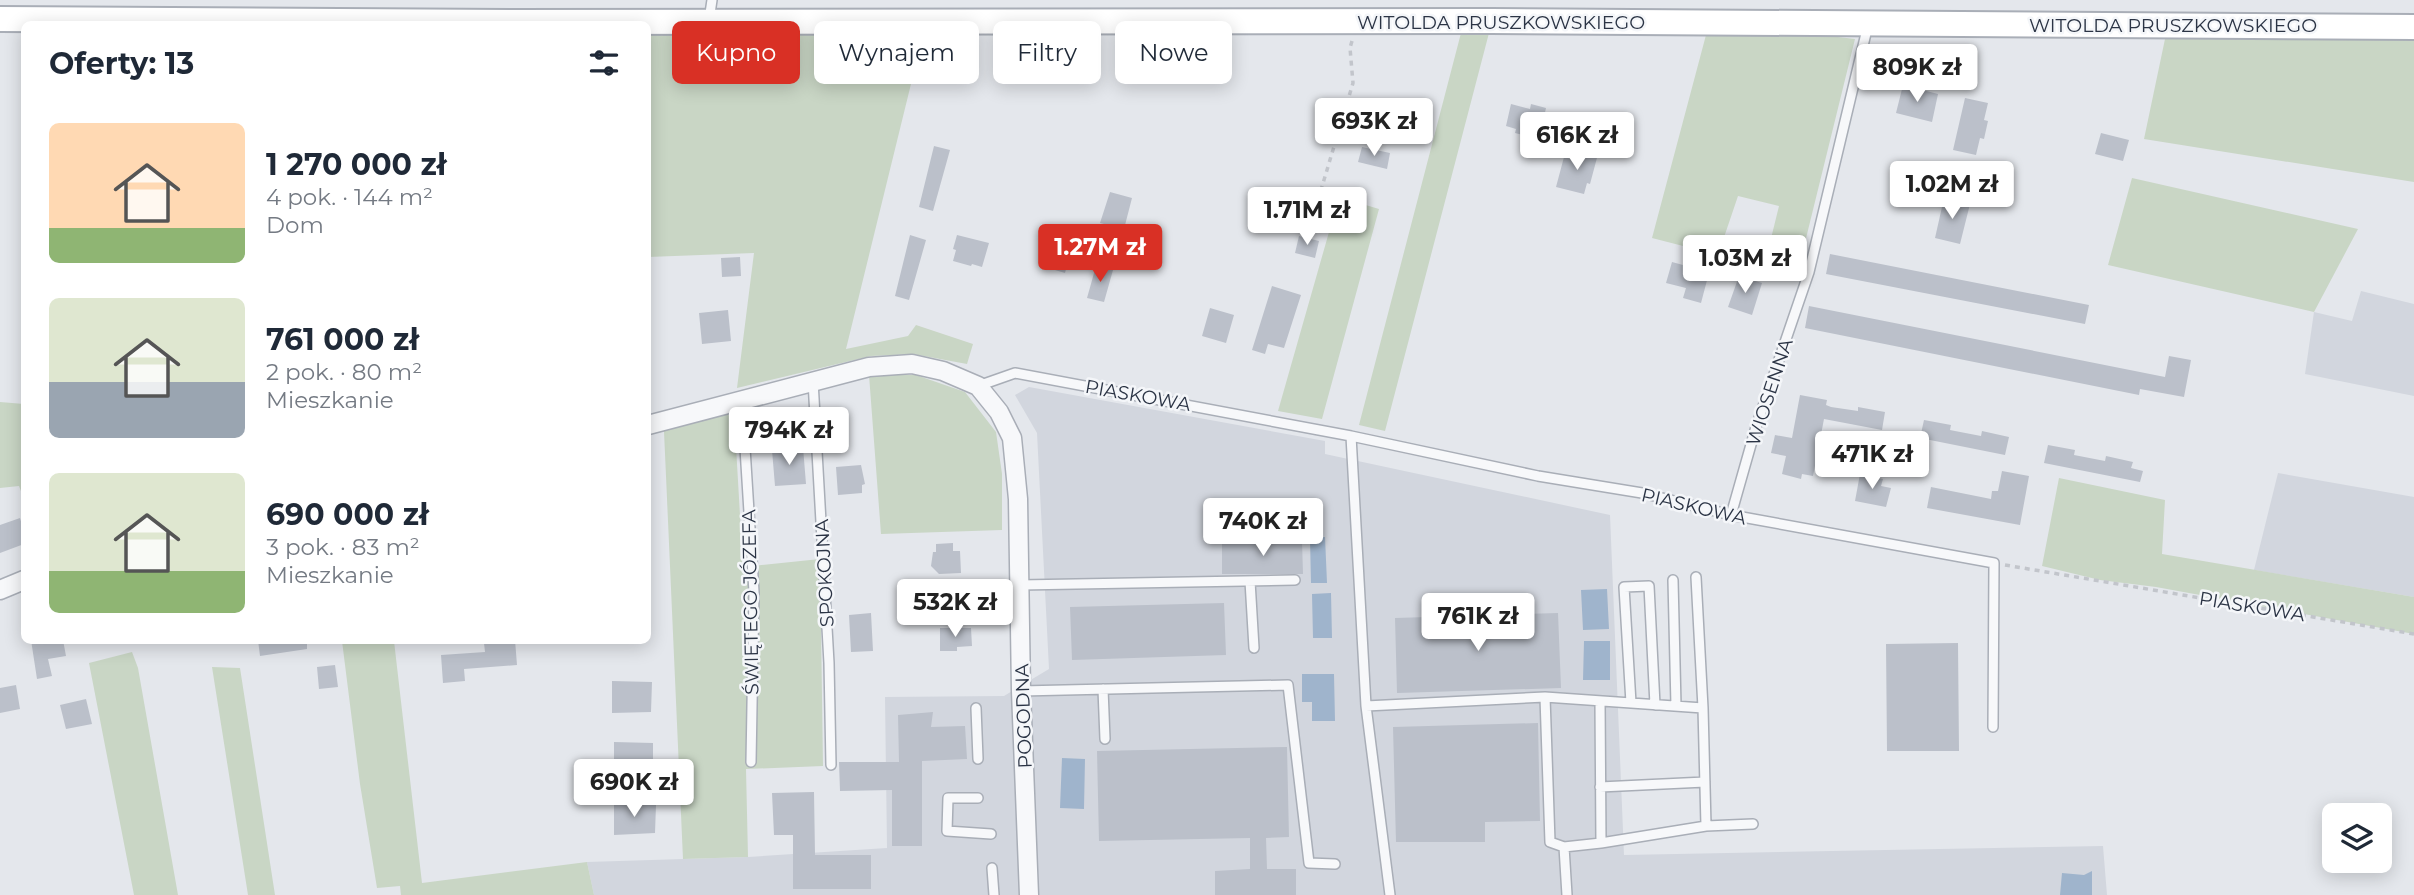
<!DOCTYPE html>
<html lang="pl">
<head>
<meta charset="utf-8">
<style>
  :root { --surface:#fff; --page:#f6f6f7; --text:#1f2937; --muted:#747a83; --accent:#d93025 }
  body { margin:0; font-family:Montserrat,sans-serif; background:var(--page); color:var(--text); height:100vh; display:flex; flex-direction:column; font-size:26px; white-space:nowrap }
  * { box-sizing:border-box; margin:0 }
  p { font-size:23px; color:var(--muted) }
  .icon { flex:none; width:38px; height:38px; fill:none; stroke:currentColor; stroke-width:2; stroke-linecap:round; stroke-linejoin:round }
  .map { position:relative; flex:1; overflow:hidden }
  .side { position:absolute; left:21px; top:21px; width:630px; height:623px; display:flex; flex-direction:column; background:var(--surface); border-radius:10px; box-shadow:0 4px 18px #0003 }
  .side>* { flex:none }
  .banner { position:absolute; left:672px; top:21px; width:665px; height:63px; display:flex; gap:14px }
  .tools { position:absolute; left:2322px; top:803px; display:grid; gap:14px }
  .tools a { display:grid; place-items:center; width:70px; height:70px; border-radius:10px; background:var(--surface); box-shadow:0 4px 18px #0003; font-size:35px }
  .price { position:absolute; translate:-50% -60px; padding:0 16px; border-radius:7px; background:#fff; color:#222; font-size:23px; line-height:46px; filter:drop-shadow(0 2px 4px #0008) }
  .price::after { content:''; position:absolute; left:50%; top:42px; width:21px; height:16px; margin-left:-10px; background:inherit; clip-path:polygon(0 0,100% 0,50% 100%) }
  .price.current { background:var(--accent); color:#fff }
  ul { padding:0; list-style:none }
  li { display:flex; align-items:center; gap:21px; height:175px; padding:0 28px }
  li span { display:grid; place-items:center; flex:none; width:196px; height:140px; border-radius:10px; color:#555 }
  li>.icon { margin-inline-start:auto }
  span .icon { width:84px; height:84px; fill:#fffc; stroke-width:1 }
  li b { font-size:30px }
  h2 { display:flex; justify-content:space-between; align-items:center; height:84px; padding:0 28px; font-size:30px }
  .tag { padding:0 24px; border-radius:10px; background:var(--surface); box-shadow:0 4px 18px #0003; font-size:24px; line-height:63px }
  .tag.current { background:var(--accent); color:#fff }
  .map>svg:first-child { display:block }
</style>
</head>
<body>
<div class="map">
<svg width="2414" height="895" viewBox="0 0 2414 895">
  <rect width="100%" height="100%" fill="#e4e7ec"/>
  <path fill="#d2d6de" d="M2361,291L2414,304V396L2305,374L2314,312L2352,321Z
    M1029,387L1325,441V454L1610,515L1624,855L2103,846L2107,895H594L587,862L748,857L887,848L885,697L1004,696L1049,669L1037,433L1015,395Z
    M2278,473L2414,497V597L2254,570Z"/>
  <path fill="#c9d6c5" d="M648,32L923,35L846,349L908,336L916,325L973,344L967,364L913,354L871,356L737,388L754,253L648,257Z
    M1461,33H1489L1385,431L1359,425Z
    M1706,35H1821L1855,39L1796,279L1763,271L1779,206L1738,196L1718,255L1652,238Z
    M2165,39L2414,40V182L2144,139Z
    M2132,178L2358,229L2314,312L2108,265Z
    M1339,197L1379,209L1322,419L1278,411Z
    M869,375H916L965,392L996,432L1002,474V530L881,534Z
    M0,402L24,404V499L19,486L0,488Z
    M734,412L743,567L820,559L823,766L746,769L748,857L683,859L664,431Z
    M2059,478L2165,500L2162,554L2414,597V634L2156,587L2100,580L2042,566Z
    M342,641H394L422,883L587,862L594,895H401L400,886L377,888L360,784Z
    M132,652L138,668L178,895H134L89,663Z
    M212,667L240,668L275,895H248Z"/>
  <path fill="#9fb4cc" d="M1325,537L1327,583H1311L1310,538Z
    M1607,589L1609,629L1583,630L1581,590Z
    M1331,593L1332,638H1313L1312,594Z
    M1584,641H1610V680H1583Z
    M1302,674H1334L1335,721H1312V702H1302Z
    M1062,758L1085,759L1084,809L1060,808Z
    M2092,871V895H2060L2062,873L2084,875Z"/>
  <path fill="#bbc0ca" d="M1903,85L1938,94L1932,122L1896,113Z
    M1965,98L1988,103L1984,120L1988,121L1984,139L1980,138L1976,155L1953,150Z
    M1511,104L1530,109L1531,104L1546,108L1542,126L1545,132L1535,138L1515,133L1516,129L1506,126Z
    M2101,133L2129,140L2123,161L2095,154Z
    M934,146L950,150L933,211L919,207Z
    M1362,147L1390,153L1387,169L1358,162Z
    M1581,150L1598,154L1590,184L1587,183L1584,194L1556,187L1564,157L1578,161Z
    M1110,192L1132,198L1124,229L1100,223Z
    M1944,198L1970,204L1960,244L1935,238Z
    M910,235L926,240L909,300L895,296Z
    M957,235L989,243L982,267L972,264L971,266L953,261L956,250L953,249Z
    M1299,236L1319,241L1315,258L1295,253Z
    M1052,244L1071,249L1065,273L1045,267Z
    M1830,254L2089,305L2085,324L1826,274Z
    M740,257L741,276L722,277L721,258Z
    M1684,261L1710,269L1701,303L1683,298L1686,288L1666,283L1672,262L1683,265Z
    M1096,266L1113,270L1104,302L1087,298Z
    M1739,276L1762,283L1752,315L1728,307Z
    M1272,286L1301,295L1284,348L1268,344L1265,354L1252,350Z
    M1809,306L2165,377L2169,356L2191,360L2184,397L2140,389L2139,395L1805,328Z
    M1210,308L1234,315L1226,343L1202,336Z
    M728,310L731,341L702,344L699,313Z
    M1800,395L1827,400L1826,405L1831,407L1858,411V407L1885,412L1882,430L1824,419L1813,476L1802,474L1801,479L1782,474L1786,456L1771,453L1775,435L1792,438Z
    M1924,420L1951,425L1950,430L1955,431L1981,436L1982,431L2009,437L2005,455L1920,438Z
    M2048,445L2075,450L2074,455L2105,461L2106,456L2133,462L2131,468L2143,471L2140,482L2044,463Z
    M803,447L806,484L775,486L772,450Z
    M861,465L865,484L862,485V493L838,495L836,467Z
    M2002,471L2029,476L2020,525L1927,508L1931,487L1991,499L1992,491H1998Z
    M1860,474L1883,479L1881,486L1891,488L1886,507L1855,501Z
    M20,518L24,532V544L0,553V525Z
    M1302,541L1303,574H1222V544Z
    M953,543V551H960L961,573L939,574L931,566L933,552H936V544Z
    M1224,603L1226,655L1072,660L1070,607Z
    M871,613L873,651L851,652L849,615Z
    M1558,613L1561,688L1397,693L1395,618Z
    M940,628H971L972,646L957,647V651H940Z
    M31,640H63L66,656L48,659L52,676L37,679Z
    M258,640H307V649L260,656Z
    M515,640L517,665L464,669L465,681L443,683L441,655L485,652L484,643Z
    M1958,643L1959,751H1887L1886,644Z
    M335,665L338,687L319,689L317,667Z
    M612,681L652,682L651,712L612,713Z
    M16,685L20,709L0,713V688Z
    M86,699L92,724L66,729L60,705Z
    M933,712L931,727L965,726L967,759L922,761V846H892V790L840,791L839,762H899L898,715Z
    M1538,723L1540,821L1485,822V842H1396L1393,727Z
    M614,742L653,743V774H614Z
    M1287,747L1289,837L1266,838L1267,869H1296V895H1215V871L1250,869V838L1099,841L1097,751Z
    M814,792L815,855H871V889H793V835H774L772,793Z
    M614,804L656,805L655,833L614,835Z"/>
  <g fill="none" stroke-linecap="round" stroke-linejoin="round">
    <g stroke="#a9aeb7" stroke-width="12">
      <path id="lane" d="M709,20L712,0
        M813,381L829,663L831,765
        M978,386L1015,373L1351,436L1538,476L1642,493L1731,515L1994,563L1993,727
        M742,400L754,592L751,762
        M1351,436L1366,706
        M1731,515L1756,427L1809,272L1868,25
        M1696,577L1703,708
        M1673,580L1676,706
        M1250,581L1254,648
        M1020,585L1295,580
        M1103,689L1105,739
        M1021,691L1288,685L1309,863L1335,864
        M1545,697L1550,842L1564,847L1567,895
        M1631,703L1624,587L1649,586L1655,705
        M976,708L978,759
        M1600,787L1705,782
        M978,798H948L947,831L991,834
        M1601,843L1706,826
        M1564,847L1601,843L1600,701
        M992,868L994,895
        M1390,895L1366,706L1545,697L1703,708L1706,826L1753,824"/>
    </g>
    <g stroke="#a9aeb7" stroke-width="21">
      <path id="street" d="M648,425L869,367L912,364L943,371L978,386L999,412L1012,438L1018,499L1021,691L1029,895
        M0,590L24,580"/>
    </g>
    <g stroke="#a9aeb7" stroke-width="28">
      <path id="secondary" d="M0,19L511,22L1491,21L2414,27"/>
    </g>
    <path stroke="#c2c5cb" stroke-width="3.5" stroke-dasharray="5 5" stroke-linecap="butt" d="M1315,210L1353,83L1350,48L1352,41
      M2005,565L2414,634"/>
    <use href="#lane" stroke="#f7f8fa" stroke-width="9"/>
    <use href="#street" stroke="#f7f8fa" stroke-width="18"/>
    <use href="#secondary" stroke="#fff" stroke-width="24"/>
  </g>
  <g text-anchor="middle" stroke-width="5" stroke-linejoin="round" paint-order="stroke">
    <g font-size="19" fill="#2b3445" stroke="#f4f6f9">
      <text x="1501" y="29">WITOLDA PRUSZKOWSKIEGO</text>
      <text x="2173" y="32">WITOLDA PRUSZKOWSKIEGO</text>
      <text transform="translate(1769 392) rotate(-72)" y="7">WIOSENNA</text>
      <text transform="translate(1138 395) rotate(10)" y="7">PIASKOWA</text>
      <text transform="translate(1694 506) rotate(13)" y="7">PIASKOWA</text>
      <text transform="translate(824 573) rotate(-93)" y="7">SPOKOJNA</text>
      <text transform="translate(750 602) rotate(-91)" y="7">ŚWIĘTEGO JÓZEFA</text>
      <text transform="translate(2252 606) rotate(9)" y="7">PIASKOWA</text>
      <text transform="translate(1023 716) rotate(-92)" y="7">POGODNA</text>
    </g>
  </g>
</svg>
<div class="tools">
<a><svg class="icon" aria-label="layers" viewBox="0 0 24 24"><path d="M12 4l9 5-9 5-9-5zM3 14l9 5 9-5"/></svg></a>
</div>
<b class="price" style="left:1917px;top:104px">809K zł</b>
<b class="price" style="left:1374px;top:158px">693K zł</b>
<b class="price" style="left:1577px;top:172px">616K zł</b>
<b class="price" style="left:1952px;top:221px">1.02M zł</b>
<b class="price" style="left:1307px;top:247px">1.71M zł</b>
<b class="price current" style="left:1100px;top:284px">1.27M zł</b>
<b class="price" style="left:1745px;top:295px">1.03M zł</b>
<b class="price" style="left:789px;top:467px">794K zł</b>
<b class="price" style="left:1872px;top:491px">471K zł</b>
<b class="price" style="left:1263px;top:558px">740K zł</b>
<b class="price" style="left:955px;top:639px">532K zł</b>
<b class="price" style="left:1478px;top:653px">761K zł</b>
<b class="price" style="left:634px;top:819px">690K zł</b>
<div class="banner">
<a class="tag current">Kupno</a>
<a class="tag">Wynajem</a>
<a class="tag">Filtry</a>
<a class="tag">Nowe</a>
</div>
<section class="side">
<h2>Oferty: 13<svg class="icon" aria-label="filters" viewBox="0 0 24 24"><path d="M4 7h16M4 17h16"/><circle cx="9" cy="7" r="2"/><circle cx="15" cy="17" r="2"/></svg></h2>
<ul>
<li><span style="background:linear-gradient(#ffd9b3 75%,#8fb573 0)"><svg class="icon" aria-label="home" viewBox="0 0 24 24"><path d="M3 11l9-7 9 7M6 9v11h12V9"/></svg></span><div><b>1 270 000 zł</b><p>4 pok. · 144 m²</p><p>Dom</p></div></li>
<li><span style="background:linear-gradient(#dfe7d0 60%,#9aa5b1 0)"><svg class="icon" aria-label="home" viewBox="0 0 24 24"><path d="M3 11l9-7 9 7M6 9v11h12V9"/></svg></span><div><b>761 000 zł</b><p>2 pok. · 80 m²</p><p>Mieszkanie</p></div></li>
<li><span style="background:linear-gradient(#dfe7d0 70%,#8fb573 0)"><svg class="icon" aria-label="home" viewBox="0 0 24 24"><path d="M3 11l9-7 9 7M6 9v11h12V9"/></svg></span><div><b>690 000 zł</b><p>3 pok. · 83 m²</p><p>Mieszkanie</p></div></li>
</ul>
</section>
</div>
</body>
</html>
